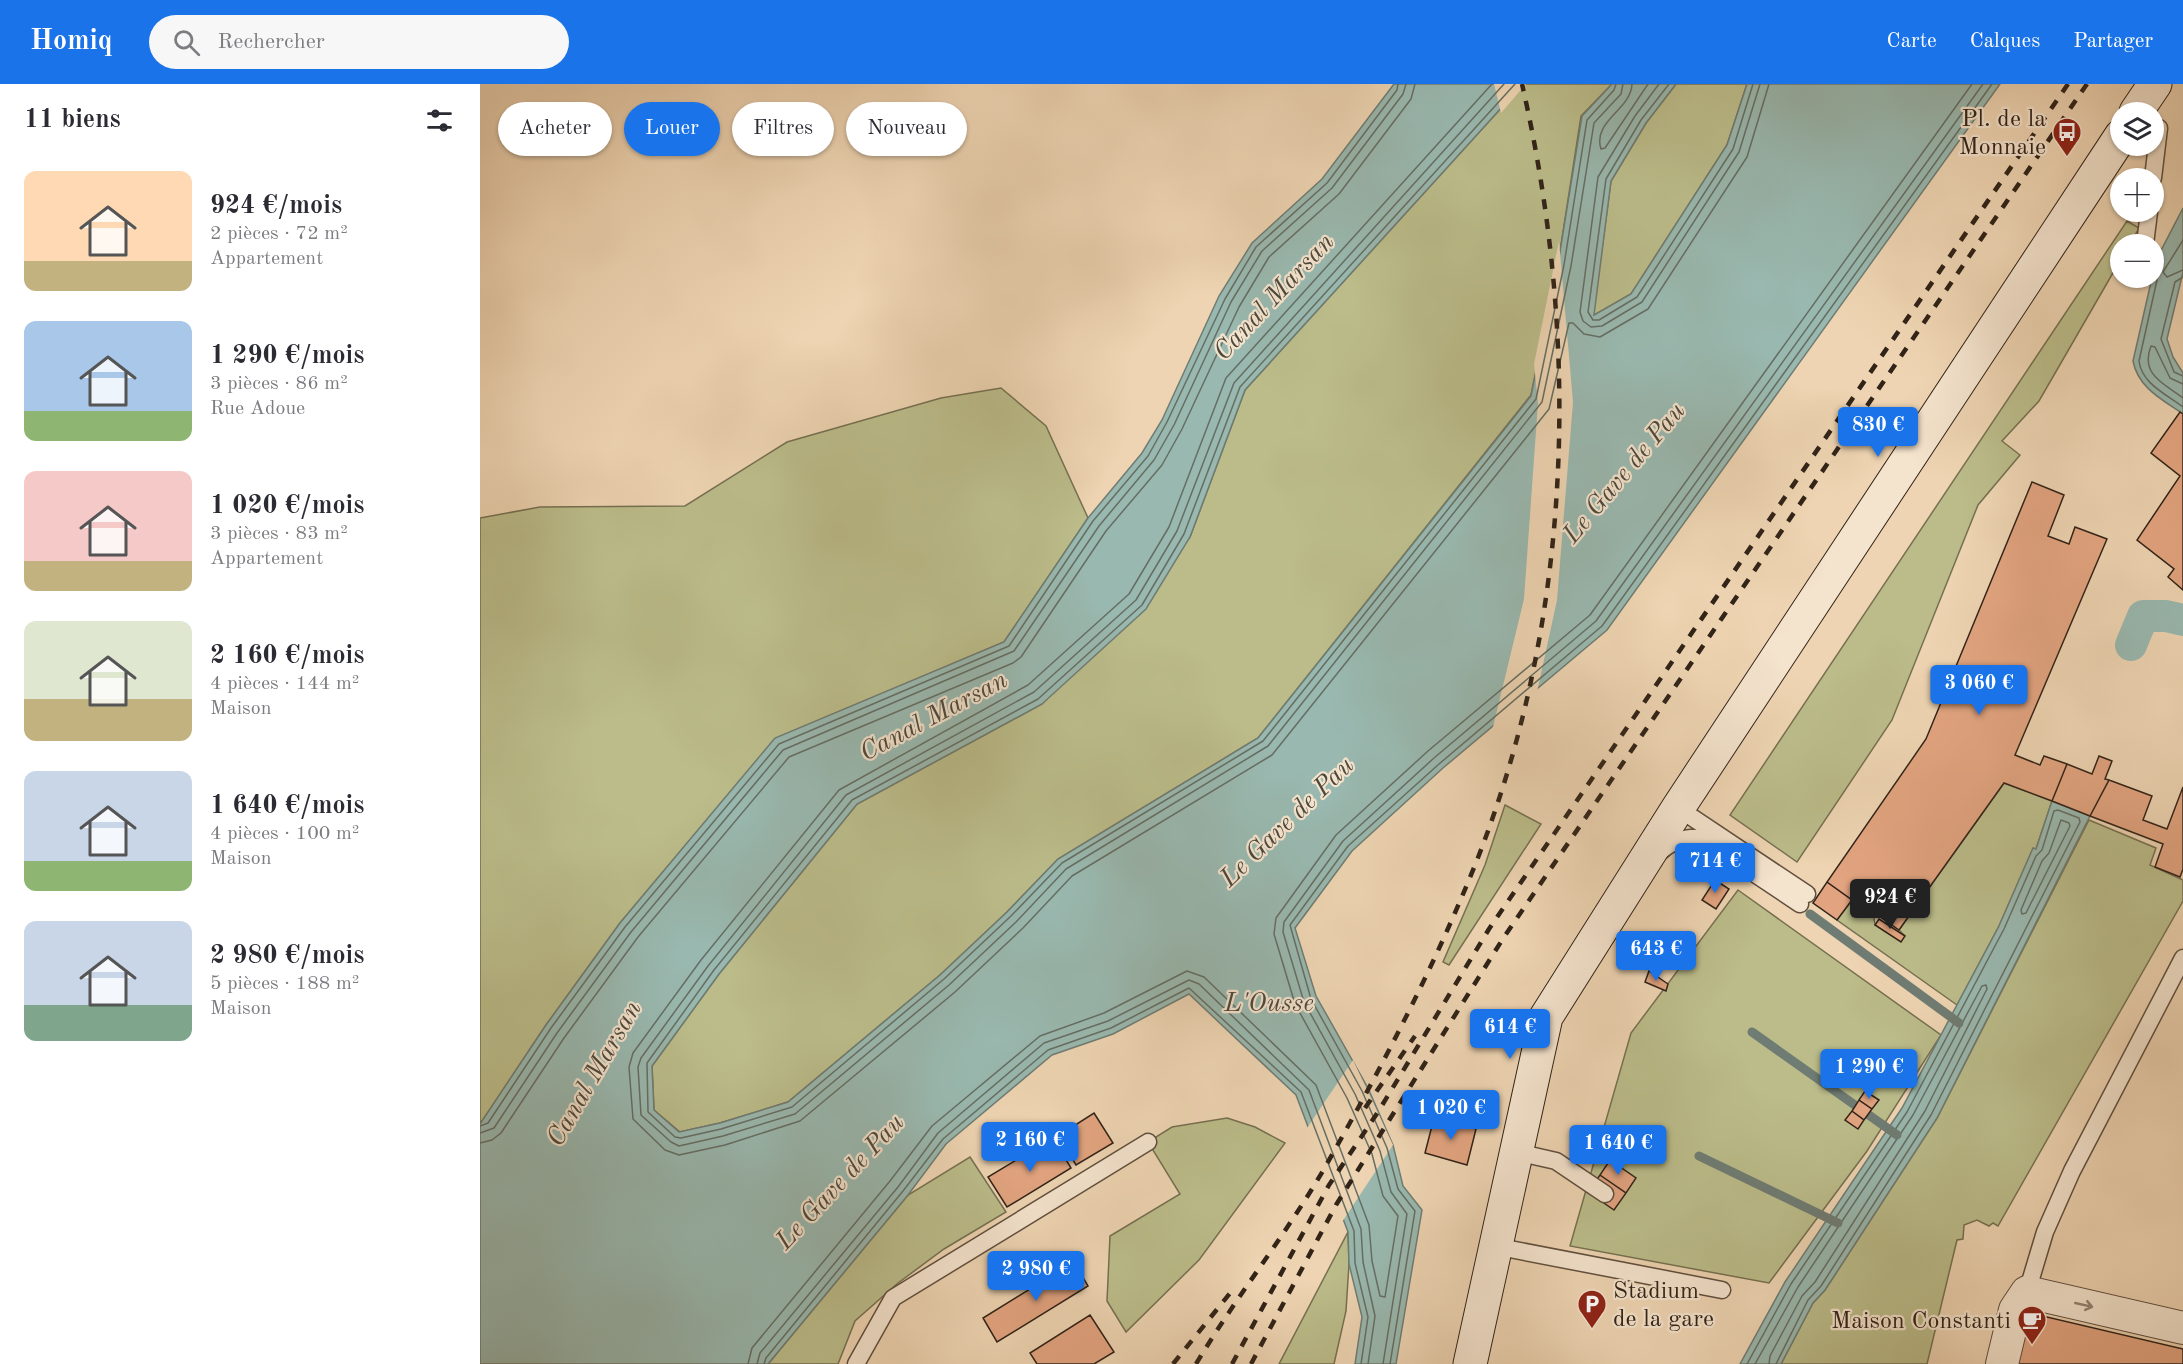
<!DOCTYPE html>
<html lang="fr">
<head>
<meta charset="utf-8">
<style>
  :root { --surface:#fff; --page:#f7f7f7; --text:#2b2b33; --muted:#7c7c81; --accent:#1a73e8 }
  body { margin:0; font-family:"Old Standard TT",serif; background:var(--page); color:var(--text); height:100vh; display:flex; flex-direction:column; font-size:22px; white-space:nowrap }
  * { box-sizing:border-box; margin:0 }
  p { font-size:20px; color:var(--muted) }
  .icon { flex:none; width:33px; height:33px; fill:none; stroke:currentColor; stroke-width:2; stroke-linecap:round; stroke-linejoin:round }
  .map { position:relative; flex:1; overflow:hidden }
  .sheet { display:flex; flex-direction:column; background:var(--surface); width:480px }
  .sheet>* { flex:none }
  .banner { position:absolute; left:18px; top:18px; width:570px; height:54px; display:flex; gap:12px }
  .tools { position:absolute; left:1630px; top:18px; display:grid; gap:12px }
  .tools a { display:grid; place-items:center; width:54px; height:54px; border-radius:50%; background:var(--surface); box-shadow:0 2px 4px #0004; font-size:30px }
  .price { position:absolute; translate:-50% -51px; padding:0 14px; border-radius:6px; background:var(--accent); color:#fff; font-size:20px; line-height:39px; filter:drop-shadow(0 2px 3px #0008) }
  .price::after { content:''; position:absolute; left:50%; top:36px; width:18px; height:14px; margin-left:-9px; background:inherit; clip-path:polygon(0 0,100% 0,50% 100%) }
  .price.active { background:#222; color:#fff }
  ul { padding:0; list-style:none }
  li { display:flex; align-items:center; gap:18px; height:150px; padding:0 24px }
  li span { display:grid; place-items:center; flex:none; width:168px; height:120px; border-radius:12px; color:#555 }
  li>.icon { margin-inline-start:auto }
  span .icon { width:72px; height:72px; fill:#fffc; stroke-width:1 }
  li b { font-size:26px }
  h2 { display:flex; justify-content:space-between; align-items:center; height:72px; padding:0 24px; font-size:26px }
  .chip { padding:0 21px; border-radius:27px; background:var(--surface); box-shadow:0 2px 4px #0004; font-size:21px; line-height:54px }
  .chip.active { background:var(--accent); color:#fff }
  header { display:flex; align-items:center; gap:36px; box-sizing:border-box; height:84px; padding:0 30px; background:var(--accent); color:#fff }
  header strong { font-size:28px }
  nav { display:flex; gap:33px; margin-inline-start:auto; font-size:21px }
  .search { width:420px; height:54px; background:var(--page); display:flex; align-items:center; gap:15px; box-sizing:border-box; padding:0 21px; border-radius:33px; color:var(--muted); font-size:22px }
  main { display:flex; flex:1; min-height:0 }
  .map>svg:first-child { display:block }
</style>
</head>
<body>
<header>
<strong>Homiq</strong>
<div class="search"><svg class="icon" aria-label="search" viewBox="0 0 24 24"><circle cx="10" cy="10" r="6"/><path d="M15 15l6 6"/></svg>Rechercher</div>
<nav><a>Carte</a><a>Calques</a><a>Partager</a></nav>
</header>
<main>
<section class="sheet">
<h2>11 biens<svg class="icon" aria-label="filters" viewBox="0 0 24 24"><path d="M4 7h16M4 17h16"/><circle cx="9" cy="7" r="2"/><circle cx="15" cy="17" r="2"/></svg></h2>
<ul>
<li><span style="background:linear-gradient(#ffd9b3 75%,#c2b280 0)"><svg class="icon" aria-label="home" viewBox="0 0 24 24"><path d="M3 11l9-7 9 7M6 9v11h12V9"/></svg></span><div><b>924 €/mois</b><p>2 pièces · 72 m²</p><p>Appartement</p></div></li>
<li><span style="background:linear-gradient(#a9c7e8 75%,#8fb573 0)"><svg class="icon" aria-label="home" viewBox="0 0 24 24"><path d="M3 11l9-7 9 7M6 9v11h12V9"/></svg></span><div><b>1 290 €/mois</b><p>3 pièces · 86 m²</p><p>Rue Adoue</p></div></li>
<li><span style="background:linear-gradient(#f6c9c9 75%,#c2b280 0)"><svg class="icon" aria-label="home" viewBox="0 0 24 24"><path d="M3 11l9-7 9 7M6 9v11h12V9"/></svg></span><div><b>1 020 €/mois</b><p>3 pièces · 83 m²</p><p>Appartement</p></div></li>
<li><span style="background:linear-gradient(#dfe7d0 65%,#c2b280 0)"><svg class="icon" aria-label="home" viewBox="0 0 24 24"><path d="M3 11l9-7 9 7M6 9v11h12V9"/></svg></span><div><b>2 160 €/mois</b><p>4 pièces · 144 m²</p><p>Maison</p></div></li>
<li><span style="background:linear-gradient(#c9d6e8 75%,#8fb573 0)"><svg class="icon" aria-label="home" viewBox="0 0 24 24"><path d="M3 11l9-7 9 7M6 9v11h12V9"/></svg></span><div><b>1 640 €/mois</b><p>4 pièces · 100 m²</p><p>Maison</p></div></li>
<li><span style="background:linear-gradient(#c9d6e8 70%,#7fa58c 0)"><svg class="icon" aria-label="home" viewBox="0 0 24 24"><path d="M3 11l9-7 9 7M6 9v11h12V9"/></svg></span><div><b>2 980 €/mois</b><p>5 pièces · 188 m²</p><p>Maison</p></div></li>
</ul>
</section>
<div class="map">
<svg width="1703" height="1280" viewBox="0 0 1703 1280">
  <rect width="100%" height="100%" fill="#eed4b2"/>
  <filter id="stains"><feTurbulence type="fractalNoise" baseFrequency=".00333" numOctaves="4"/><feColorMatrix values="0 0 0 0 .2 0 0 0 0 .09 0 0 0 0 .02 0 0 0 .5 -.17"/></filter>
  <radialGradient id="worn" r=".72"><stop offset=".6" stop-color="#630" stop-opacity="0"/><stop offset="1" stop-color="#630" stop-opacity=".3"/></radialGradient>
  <path fill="#bbbc8a" stroke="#767051" stroke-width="1.5" d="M1043,0H1132L1101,32L1078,180L1051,311L778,654L578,775L527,828L460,891L308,1018L240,1039L200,1048L174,1026L172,982L239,890L377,720L562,620L710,453L765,306Z
    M1196,0H1267L1247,61L1151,210L1113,232L1131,97L1166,39Z
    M1647,137L1659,144L1650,160H1641V175L1559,317L1522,357L1540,371L1498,421L1412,636L1317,778L1250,731Z
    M521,304L566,342L608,434L524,558L295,655L140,839L66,941L0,1040V434L60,423L205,422L307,358L461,314Z
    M1524,699L1572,717L1556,765H1553L1519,842L1477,921L1357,836L1384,800L1402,814L1393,828L1395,841L1425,852L1419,846Z
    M1025,721L1061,740L969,881L963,878L1005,781Z
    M1609,736L1676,764L1670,781L1703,796V817L1518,1142L1513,1139L1509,1142L1497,1136L1484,1141L1483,1155L1477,1156L1447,1280H1301L1333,1219L1345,1206L1457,1034Z
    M1258,806L1461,951L1387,1067L1289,1199L1090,1162L1151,949Z
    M747,1034L775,1043L805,1059L719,1176L646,1248L627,1217L630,1152L700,1110L668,1058L692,1043Z
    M490,1073L526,1128L464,1165L418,1199L375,1237L358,1280H288L428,1111Z
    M868,1148L869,1180L866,1227L854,1280H799Z"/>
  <path fill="#99b8af" stroke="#6f7c73" stroke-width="1.5" d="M914,0H1043L765,306L710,453L666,525L562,620L377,720L239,890L172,982L174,1026L199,1048L240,1039L308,1018L460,891L527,828L578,775L778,654L1051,312L1078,180L1102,32L1132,0H1196L1166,39L1131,97L1114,231L1151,210L1247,61L1267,0H1520L1127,546L963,684L872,767L815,844L836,912L888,1004L913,1061L923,1102L942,1126L916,1280H875L882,1233L869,1180L868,1148L816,1011L709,910L633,950L572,971L466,1060L428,1111L288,1280H0V1040L66,941L140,839L295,654L524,558L608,434L662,369L682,336L739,212L772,159L842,95Z
    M1703,124V188L1687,255L1693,273L1703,289V330C1683,316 1658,304 1653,277L1676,176Z
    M1572,717L1610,732L1457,1034L1345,1206L1333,1219L1301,1280H1260L1305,1198L1422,1024L1519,842L1553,764L1556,765Z"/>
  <path fill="#eed4b2" d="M1014,0H1046L1021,29Z
    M1079,157L1093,318L1077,516L1057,608L1012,647L1044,515L1058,319L1054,280Z
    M873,976L913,1061L862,1138L827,1044Z"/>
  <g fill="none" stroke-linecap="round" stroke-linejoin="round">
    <path stroke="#656e64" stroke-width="1.5" d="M1012,0L746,294L689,443L649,510L548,601L359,706L221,876L153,969L149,983L153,1035L185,1066L199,1071L245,1061L320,1037L475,908L543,844L592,792L792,671L1069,325L1089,239H1093L1104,250L1120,253L1168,225L1267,73L1289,0
      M1024,0L754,299L697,447L656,516L554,608L366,711L228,882L161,974L158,983L161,1031L191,1058L199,1062L243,1052L315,1030L469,901L536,838L586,785L788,662L1062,318L1091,182L1114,39L1141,10L1143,0
      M1035,0L760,303L704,450L662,521L558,615L372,716L234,886L167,979L168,1028L195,1053L201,1054L241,1045L312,1023L464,895L531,832L582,779L783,657L1056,315L1084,181L1107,36L1134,6L1136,0
      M1152,0C1151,26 1112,37 1121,65L1125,64L1168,0
      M1179,0L1155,32L1118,93L1100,228L1103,237L1111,243L1122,242L1162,218L1259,68L1280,0
      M1189,0L1161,36L1126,95L1108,228L1113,236H1119L1157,213L1253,65L1273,0
      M1703,156L1683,188L1687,193L1703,186
      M1674,189L1677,196L1659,277C1662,300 1686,310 1703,323
      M1703,193L1695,198L1681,255L1694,288L1703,292
      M1703,300L1690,294L1675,263L1671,262C1660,290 1683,299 1703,314
      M1581,736L1589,739L1590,742L1546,829L1542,830L1541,826L1562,777L1569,769Z
      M0,1042L8,1039L71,944L145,843L299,660L529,562L613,437L668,372L687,338L745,215L776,163L847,99L917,6L918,0
      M0,1049L14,1044L77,949L151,848L303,666L534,567L619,442L674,376L694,341L751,218L782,167L852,104L923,10L926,0
      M0,1059L12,1056L21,1049L84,954L158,853L309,673L533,579L541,573L626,447L682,381L702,345L759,223L789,173L859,110L931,15L935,0
      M268,1280L272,1264L410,1097L452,1042L560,952L624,929L707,887L724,893L836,1001L889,1141L892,1177L900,1212L905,1213L918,1132L903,1112L892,1070L867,1014L815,920L794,850L796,834L856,751L948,667L1110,531L1492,0
      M277,1280L280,1269L418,1103L458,1049L564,959L628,937L709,896L719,900L829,1006L881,1145L883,1178L895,1232L888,1280
      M284,1280L286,1274L423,1107L463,1055L568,966L631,944L709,904L821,1008L874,1147L875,1179L888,1233L881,1280
      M903,1280L927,1130L911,1108L900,1067L875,1010L824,918L803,848L804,838L863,757L954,674L1116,537L1503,0
      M910,1280L935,1127L918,1105L907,1064L882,1007L831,915L810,841L868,762L959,680L1122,542L1512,0
      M1267,1280L1311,1200L1427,1028L1524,845L1556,772L1562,766L1574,727L1578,726L1599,734L1600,738L1451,1031L1341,1202L1328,1216L1296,1280
      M1275,1280L1318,1203L1433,1031L1502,902L1506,901L1507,905L1445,1027L1335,1198L1322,1212L1290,1272L1289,1280"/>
    <path stroke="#6f7c73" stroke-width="9" d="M1330,830L1479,939
      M1272,948L1417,1051
      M1219,1072L1358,1139"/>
    <path stroke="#99b8af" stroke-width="32" d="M1651,561L1663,532H1686L1703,536"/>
  </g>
  <path fill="#e2a480" stroke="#312318" stroke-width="1.5" d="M1700,328L1703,330V506L1688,493L1694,485L1657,456L1700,392L1671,369Z
    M1552,398L1584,411L1568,452L1589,460L1595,443L1627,455L1535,671L1560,681L1564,672L1587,680L1572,717L1524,699L1419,846L1393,828L1402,814L1384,800L1372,816L1347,798L1446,655Z
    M1619,672L1632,677L1625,695L1629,696L1610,732L1572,717L1587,680L1612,690Z
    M1629,696L1672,712L1663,736L1687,745L1703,703V785L1700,793L1675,783L1683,760L1610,732Z
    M1235,796L1249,805L1236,825L1222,816Z
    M1347,798L1372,816L1357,836L1333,819Z
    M1399,835L1425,852L1421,858L1395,841Z
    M1169,887L1188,900L1186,907L1165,898Z
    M1385,1007L1399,1016L1392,1025L1379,1016Z
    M1379,1016L1392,1025L1384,1036L1372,1027Z
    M1372,1027L1384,1036L1378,1045L1365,1036Z
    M614,1029L633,1059L596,1081L578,1052Z
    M954,1034L996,1045L987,1081L945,1069Z
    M573,1054L591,1084L527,1123L508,1093Z
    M1130,1076L1156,1094L1146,1109L1120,1091Z
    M1120,1091L1146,1109L1134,1126L1108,1108Z
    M594,1178L608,1202L517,1258L503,1234Z
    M1550,1229L1703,1265V1280H1538Z
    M610,1231L634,1268L614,1280H557L550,1269Z"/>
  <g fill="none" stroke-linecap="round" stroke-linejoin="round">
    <g stroke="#604f3e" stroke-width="19">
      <path id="lane" d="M1673,94L1679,44
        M1665,160L1669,128
        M1198,724L1327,810
        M1179,769C1190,758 1205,753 1221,754L1320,820
        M1036,1068L1076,1077L1125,1110
        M1014,1162L1242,1206
        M1547,1208L1565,1148L1592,1087L1703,874
        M376,1280L413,1214L668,1058"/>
    </g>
    <g stroke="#604f3e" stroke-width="34">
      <path id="street" d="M1522,1280L1535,1226L1547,1208L1703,1244"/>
    </g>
    <g stroke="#312318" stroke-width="35">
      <path id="secondary" d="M1656,28L1675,0
        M990,1280L1066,933L1198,724L1641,52"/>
    </g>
    <use href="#lane" stroke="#f4e3cd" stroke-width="16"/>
    <use href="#street" stroke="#f4e3cd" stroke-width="32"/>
    <use href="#secondary" stroke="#f4e3cd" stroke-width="33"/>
    <path stroke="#312318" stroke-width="4.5" stroke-dasharray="10 10" stroke-linecap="butt" d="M885,1024L935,952
      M693,1280L755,1203
      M716,1280C756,1213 805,1152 844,1085C902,983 956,880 999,771C1094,526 1100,253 1042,0
      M752,1280L849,1101L898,1028L1009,845L1588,0
      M771,1280L856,1121L1024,853L1607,0"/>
  </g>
  <defs><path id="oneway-shaft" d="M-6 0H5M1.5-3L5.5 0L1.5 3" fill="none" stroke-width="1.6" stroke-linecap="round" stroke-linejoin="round" transform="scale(1.5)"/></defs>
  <use stroke="#928372" href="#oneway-shaft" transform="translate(1604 1221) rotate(13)"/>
  <defs>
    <g id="bus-pin" transform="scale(1.5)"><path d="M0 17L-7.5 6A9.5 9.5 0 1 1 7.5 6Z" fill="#8f2418" stroke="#f4e3cd"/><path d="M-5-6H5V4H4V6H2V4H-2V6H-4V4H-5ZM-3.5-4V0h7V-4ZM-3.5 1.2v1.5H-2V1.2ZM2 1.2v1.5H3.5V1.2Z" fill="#fff"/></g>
    <g id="parking-pin" transform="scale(1.5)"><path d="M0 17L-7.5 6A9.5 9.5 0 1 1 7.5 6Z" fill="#8f2418" stroke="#f4e3cd"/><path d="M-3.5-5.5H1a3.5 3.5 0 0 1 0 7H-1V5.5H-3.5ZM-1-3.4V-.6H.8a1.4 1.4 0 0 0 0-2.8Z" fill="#fff"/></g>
    <g id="cafe-pin" transform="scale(1.5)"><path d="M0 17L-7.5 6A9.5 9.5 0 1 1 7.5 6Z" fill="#8f2418" stroke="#f4e3cd"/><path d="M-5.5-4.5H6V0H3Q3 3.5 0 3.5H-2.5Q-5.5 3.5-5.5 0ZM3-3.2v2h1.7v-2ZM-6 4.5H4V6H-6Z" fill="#fff"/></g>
  </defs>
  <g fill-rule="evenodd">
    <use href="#bus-pin" x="1587" y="48"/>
    <use href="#parking-pin" x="1112" y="1220"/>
    <use href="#cafe-pin" x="1552" y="1236"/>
  </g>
  <g text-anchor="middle" stroke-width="4.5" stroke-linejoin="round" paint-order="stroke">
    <g font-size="24" fill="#312318" stroke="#f4e3cd" text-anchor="end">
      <text x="1566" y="42">Pl. de la<tspan x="1566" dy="28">Monnaie</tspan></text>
      <text x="1133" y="1214" text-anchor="start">Stadium<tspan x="1133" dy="28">de la gare</tspan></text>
      <text x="1531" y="1244">Maison Constanti</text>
    </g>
    <g font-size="26" font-style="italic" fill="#4b483e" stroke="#f4e3cd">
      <text transform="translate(793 212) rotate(-47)" y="9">Canal Marsan</text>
      <text transform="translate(1143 388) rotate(-50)" y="9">Le Gave de Pau</text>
      <text transform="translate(453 631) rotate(-28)" y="9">Canal Marsan</text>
      <text transform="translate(806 737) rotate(-44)" y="9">Le Gave de Pau</text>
      <text x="789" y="927">L'Ousse</text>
      <text transform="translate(113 989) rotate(-60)" y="9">Canal Marsan</text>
      <text transform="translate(359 1097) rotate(-47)" y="9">Le Gave de Pau</text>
    </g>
  </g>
  <rect width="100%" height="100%" filter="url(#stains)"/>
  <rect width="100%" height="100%" fill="url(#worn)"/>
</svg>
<div class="tools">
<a><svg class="icon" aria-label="layers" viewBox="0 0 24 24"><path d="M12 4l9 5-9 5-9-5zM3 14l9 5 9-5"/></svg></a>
<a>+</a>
<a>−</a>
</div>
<b class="price" style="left:1398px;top:374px">830 €</b>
<b class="price" style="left:1499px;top:632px">3 060 €</b>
<b class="price" style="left:1235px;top:810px">714 €</b>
<b class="price active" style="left:1410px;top:846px">924 €</b>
<b class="price" style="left:1176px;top:898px">643 €</b>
<b class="price" style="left:1030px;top:976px">614 €</b>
<b class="price" style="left:1389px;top:1016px">1 290 €</b>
<b class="price" style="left:971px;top:1057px">1 020 €</b>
<b class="price" style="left:550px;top:1089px">2 160 €</b>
<b class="price" style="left:1138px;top:1092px">1 640 €</b>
<b class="price" style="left:556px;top:1218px">2 980 €</b>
<div class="banner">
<a class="chip">Acheter</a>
<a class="chip active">Louer</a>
<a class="chip">Filtres</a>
<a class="chip">Nouveau</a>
</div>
</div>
</main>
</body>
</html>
